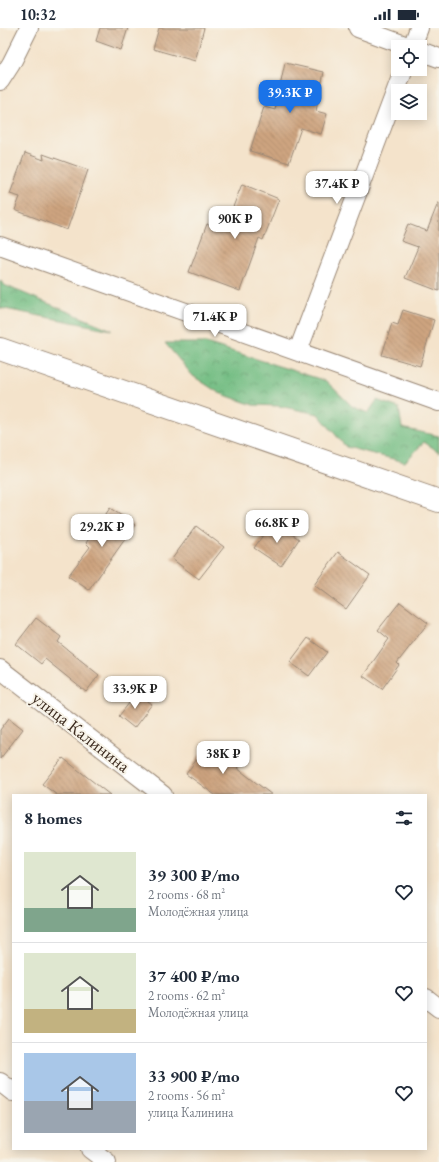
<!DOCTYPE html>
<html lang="en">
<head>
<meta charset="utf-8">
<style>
  :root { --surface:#fff; --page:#f6f6f7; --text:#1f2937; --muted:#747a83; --line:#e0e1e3; --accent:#1a73e8 }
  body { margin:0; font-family:"EB Garamond",serif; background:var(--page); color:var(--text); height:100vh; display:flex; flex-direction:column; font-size:15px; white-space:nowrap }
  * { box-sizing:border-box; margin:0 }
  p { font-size:13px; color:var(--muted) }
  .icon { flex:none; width:22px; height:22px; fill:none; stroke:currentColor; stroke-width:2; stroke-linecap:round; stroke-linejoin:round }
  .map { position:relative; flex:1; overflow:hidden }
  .side { position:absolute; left:12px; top:766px; width:415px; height:356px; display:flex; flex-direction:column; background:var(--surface); border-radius:0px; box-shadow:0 2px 10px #0003 }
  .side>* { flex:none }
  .fabs { position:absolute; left:391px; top:12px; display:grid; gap:8px }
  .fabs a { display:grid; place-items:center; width:36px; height:36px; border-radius:0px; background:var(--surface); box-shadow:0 2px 10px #0003; font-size:20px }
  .price { position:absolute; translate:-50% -34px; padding:0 9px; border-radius:8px; background:#fff; color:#222; font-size:13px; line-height:26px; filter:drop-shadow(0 1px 2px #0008) }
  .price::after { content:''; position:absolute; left:50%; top:24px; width:12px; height:9px; margin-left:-6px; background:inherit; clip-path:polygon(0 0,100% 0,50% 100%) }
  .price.current { background:var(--accent); color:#fff }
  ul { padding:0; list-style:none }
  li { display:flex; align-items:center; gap:12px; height:100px; padding:0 12px }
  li+li { border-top:1px solid var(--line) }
  li span { display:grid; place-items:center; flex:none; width:112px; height:80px; border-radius:0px; color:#555 }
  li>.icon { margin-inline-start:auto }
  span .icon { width:48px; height:48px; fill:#fffc; stroke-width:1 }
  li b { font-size:17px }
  h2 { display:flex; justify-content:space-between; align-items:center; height:48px; padding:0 12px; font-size:17px }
  .status { display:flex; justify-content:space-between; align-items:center; height:28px; padding:0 20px; background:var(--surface); direction:ltr }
  .status svg { height:11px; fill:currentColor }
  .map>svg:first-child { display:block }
</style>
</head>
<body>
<div class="status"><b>10:32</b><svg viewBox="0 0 49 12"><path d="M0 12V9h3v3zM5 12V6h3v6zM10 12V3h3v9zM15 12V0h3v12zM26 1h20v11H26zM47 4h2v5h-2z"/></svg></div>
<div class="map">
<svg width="439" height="1134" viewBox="0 0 439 1134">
  <defs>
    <pattern id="forest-crowns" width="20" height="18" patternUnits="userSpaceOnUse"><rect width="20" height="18" fill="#74be84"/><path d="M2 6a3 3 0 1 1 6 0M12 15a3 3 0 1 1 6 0" fill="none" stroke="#609b6b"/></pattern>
    <pattern id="building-back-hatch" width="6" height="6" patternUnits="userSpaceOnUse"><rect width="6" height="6" fill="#cea480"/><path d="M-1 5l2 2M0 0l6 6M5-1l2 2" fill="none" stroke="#a88668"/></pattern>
  </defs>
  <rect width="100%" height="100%" fill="#f7f3e8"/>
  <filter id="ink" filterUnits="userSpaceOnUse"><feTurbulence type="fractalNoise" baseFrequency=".025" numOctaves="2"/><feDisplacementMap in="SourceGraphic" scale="8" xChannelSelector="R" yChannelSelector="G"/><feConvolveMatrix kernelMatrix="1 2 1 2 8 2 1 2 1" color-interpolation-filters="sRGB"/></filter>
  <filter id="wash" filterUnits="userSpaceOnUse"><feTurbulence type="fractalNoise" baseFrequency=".012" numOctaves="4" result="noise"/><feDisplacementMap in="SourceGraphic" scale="16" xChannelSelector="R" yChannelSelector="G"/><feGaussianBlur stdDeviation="0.9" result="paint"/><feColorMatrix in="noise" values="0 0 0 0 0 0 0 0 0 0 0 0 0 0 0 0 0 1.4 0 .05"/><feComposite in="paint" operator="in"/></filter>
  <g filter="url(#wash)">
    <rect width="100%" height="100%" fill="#f4e3cb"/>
    <path fill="url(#forest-crowns)" stroke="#587451" d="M0,252L4,257L112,302L0,280Z
      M165,315H206L326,353L353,379L368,385L377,372L399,380L402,400L439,408V424L424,414L405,434L346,419L318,386L279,378L253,377L219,365L193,348Z"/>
    <g id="blocks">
      <path fill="url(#building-back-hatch)" d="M100,0H128L121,22L96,13Z
        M159,0H204L195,33L153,21Z
        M285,35L324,44L316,83L327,86L321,106L301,100L289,135L250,123L264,79L275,82Z
        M25,125L44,132L43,126L88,142L67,202L15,182L20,169L10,166Z
        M242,156L279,171L263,212L259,210L240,263L189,244L207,196L224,202Z
        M438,175H439V263L405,250L418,219L401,213L408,196L427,203Z
        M403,282L434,292L420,338L382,327L392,295L398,297Z
        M110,480L135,497L89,562L68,548L90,519L86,515Z
        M273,493L299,511L281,538L254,520Z
        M196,498L224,519L199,551L172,531Z
        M338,524L370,547L346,581L314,557Z
        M400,574L428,595L397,635L399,637L382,661L363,648L389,611L378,602Z
        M36,590L61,609L58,614L99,647L86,664L45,631L41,636L16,616Z
        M308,610L327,624L309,648L290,634Z
        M137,665L152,676L134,700L119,688Z
        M9,690L23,701L0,731V702Z
        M208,716L239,738L237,740L272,767H215L186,746Z
        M63,730L110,767H57L42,756Z"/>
    </g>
  </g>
  <g filter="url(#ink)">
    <use href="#blocks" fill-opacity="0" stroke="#988674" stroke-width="1"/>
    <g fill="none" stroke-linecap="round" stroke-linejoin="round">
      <g stroke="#988674" stroke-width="20">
        <path id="street" d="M358,0L410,19
          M412,19L419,0
          M420,23L439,30
          M0,53L11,36L29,0
          M0,218L439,374
          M298,323L404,41
          M0,641L163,767
          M426,970L439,980
          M0,1054L13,1064
          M90,1121L107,1134"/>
      </g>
      <g stroke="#988674" stroke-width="24">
        <path id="secondary" d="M0,321L439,473"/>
      </g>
      <use href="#street" stroke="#fff" stroke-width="18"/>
      <use href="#secondary" stroke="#fff" stroke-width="22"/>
    </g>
  </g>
  <g text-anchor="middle" stroke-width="4" stroke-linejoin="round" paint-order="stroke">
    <g font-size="18" fill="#3b2a1e" stroke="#f7f3e8">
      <text transform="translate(81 704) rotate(38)" y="6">улица Калинина</text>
    </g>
  </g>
</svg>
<div class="fabs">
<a><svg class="icon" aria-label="locate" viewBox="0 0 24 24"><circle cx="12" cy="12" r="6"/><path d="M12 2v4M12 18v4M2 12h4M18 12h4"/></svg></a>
<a><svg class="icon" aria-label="layers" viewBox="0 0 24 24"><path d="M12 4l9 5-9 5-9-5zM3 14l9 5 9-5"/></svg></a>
</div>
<b class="price current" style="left:290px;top:86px">39.3K ₽</b>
<b class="price" style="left:337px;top:177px">37.4K ₽</b>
<b class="price" style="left:235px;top:212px">90K ₽</b>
<b class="price" style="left:215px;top:310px">71.4K ₽</b>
<b class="price" style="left:277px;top:516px">66.8K ₽</b>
<b class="price" style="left:102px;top:520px">29.2K ₽</b>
<b class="price" style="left:135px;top:682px">33.9K ₽</b>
<b class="price" style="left:223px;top:747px">38K ₽</b>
<section class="side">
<h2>8 homes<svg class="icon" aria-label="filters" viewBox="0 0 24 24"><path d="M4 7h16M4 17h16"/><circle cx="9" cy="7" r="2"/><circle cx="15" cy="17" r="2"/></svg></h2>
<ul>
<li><span style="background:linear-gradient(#dfe7d0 70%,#7fa58c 0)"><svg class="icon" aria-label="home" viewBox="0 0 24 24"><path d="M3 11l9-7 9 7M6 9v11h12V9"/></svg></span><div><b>39 300 ₽/mo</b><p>2 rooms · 68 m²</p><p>Молодёжная улица</p></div><svg class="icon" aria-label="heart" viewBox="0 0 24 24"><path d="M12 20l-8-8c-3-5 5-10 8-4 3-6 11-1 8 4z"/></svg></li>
<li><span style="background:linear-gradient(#dfe7d0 70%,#c2b280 0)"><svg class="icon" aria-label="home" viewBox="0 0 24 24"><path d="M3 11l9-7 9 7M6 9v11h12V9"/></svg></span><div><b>37 400 ₽/mo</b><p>2 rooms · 62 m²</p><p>Молодёжная улица</p></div><svg class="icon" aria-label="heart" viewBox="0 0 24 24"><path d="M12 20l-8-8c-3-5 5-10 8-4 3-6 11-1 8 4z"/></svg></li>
<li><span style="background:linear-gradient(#a9c7e8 60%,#9aa5b1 0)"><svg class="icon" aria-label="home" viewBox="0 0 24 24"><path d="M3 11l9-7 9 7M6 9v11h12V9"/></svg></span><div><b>33 900 ₽/mo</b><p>2 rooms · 56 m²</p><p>улица Калинина</p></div><svg class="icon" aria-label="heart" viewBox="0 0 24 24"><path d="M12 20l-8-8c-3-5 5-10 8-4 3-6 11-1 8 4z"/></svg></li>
</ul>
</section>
</div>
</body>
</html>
